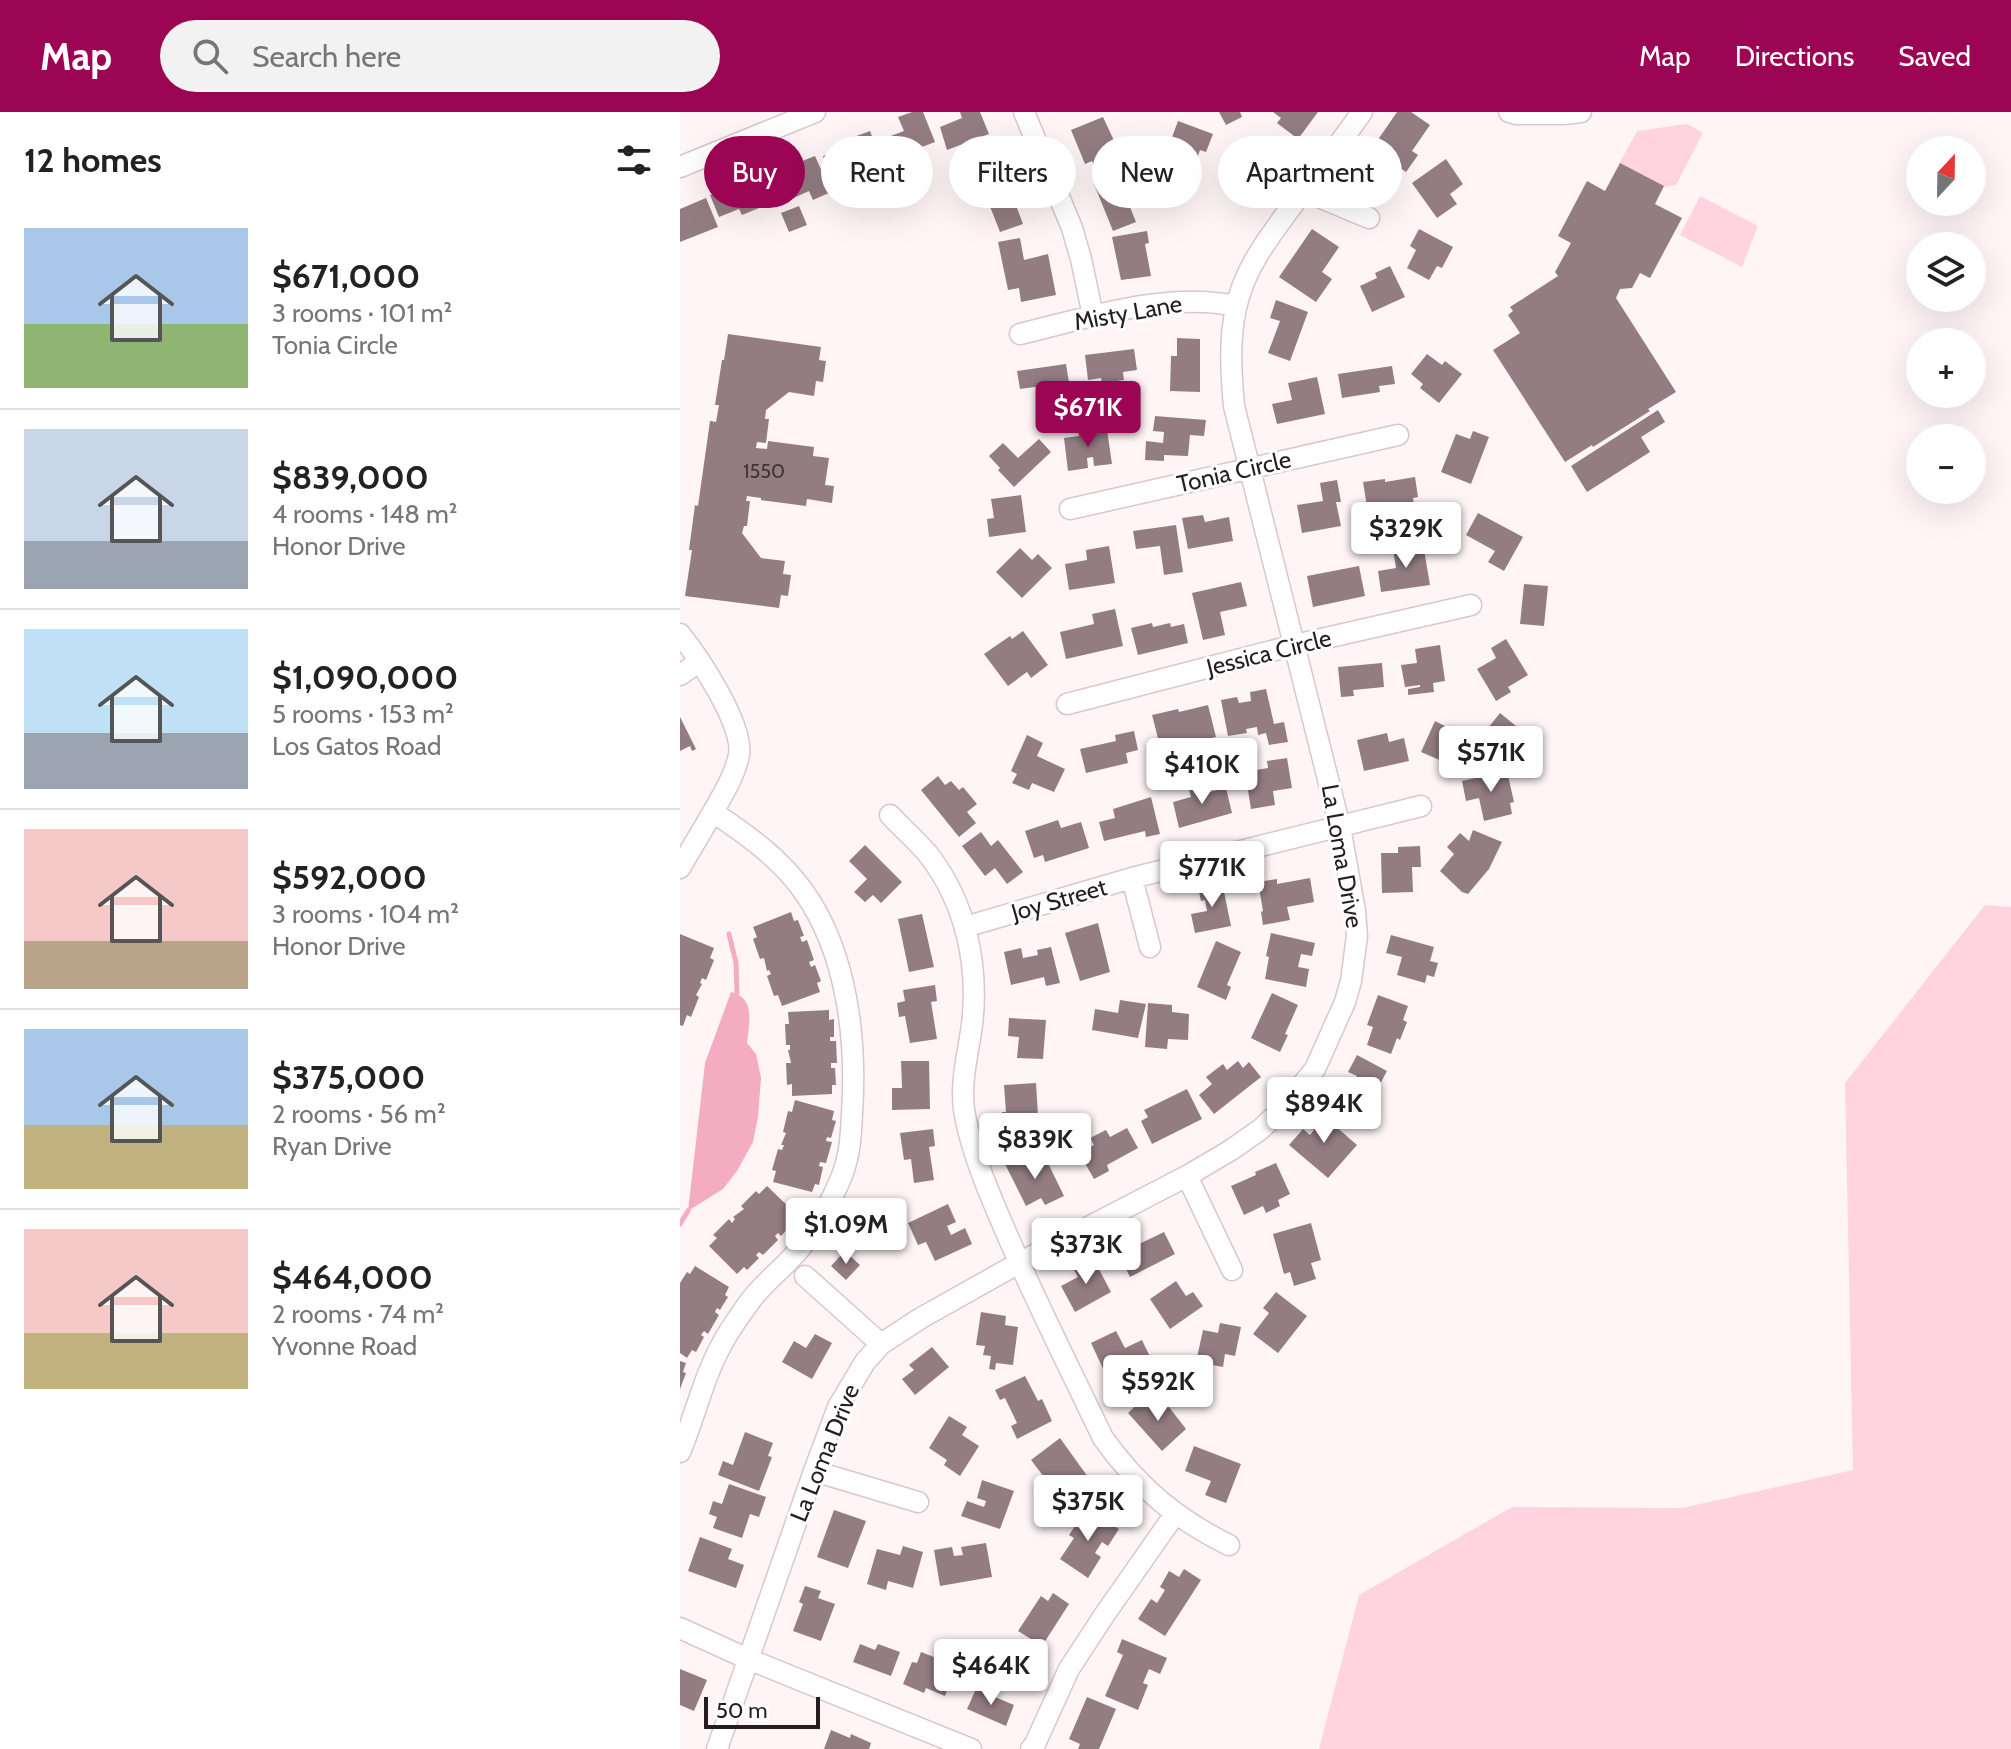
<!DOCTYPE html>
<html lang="en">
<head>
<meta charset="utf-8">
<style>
  :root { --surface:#fff; --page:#f2f2f2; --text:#222; --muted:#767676; --line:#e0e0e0; --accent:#9b0554 }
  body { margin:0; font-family:Cabin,sans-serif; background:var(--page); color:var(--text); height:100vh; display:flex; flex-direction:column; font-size:30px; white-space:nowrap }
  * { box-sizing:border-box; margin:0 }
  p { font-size:26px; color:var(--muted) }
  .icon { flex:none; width:44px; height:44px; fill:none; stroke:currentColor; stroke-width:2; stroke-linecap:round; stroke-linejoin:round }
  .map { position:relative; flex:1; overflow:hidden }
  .sheet { display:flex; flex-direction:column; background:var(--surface); width:680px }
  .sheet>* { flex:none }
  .guide { position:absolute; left:24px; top:24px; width:760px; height:72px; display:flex; gap:16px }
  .needle { width:52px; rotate:22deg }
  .tools { position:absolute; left:1226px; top:24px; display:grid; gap:16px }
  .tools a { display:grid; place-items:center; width:80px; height:80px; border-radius:50%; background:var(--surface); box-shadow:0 8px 32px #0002; font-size:40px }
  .scale { position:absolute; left:24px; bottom:20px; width:116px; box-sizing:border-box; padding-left:8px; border:4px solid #261d20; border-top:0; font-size:22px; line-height:28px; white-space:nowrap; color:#261d20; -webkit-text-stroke:6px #fff; paint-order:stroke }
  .price { position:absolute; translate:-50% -68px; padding:0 18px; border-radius:8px; background:#fff; color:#222; font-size:26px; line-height:52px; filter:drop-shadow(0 2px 4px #0008) }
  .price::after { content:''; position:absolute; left:50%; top:48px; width:24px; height:18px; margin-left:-12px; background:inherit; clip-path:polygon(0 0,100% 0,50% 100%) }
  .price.active { background:var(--accent); color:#fff }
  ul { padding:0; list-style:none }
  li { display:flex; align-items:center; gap:24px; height:200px; padding:0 24px }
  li+li { border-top:2px solid var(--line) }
  li span { display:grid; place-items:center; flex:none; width:224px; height:160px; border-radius:0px; color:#555 }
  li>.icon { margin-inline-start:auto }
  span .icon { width:96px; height:96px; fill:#fffc; stroke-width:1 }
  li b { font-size:34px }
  h2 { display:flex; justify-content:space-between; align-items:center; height:96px; padding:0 24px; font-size:34px }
  .chip { padding:0 28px; border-radius:36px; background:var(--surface); box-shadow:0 8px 32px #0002; font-size:28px; line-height:72px }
  .chip.active { background:var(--accent); color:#fff }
  header { display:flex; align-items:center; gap:48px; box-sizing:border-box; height:112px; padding:0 40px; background:var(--accent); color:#fff }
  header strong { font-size:38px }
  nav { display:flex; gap:44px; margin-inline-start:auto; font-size:28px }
  .search { width:560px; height:72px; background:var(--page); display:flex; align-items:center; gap:20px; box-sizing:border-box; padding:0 28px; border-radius:44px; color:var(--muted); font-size:30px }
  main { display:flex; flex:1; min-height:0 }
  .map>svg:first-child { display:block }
</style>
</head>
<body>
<header>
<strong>Map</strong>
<div class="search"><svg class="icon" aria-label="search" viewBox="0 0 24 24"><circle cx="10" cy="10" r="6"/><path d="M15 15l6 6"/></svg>Search here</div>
<nav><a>Map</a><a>Directions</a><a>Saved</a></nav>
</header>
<main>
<section class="sheet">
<h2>12 homes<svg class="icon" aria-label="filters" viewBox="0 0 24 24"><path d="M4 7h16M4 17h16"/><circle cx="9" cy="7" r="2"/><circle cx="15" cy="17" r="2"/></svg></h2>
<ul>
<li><span style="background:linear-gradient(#a9c7e8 60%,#8fb573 0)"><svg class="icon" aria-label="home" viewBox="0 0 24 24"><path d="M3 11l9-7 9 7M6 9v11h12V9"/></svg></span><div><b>$671,000</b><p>3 rooms · 101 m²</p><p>Tonia Circle</p></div></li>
<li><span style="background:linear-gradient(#c9d6e8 70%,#9aa5b1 0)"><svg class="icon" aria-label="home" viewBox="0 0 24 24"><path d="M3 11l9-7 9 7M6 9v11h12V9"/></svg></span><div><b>$839,000</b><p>4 rooms · 148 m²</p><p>Honor Drive</p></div></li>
<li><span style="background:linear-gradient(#bfe0f5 65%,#9aa5b1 0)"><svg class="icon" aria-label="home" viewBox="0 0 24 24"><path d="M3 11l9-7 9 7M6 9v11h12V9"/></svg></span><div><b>$1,090,000</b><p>5 rooms · 153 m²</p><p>Los Gatos Road</p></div></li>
<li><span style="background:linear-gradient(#f6c9c9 70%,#b9a48a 0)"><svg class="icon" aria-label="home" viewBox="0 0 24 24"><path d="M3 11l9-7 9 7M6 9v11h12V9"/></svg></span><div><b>$592,000</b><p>3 rooms · 104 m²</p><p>Honor Drive</p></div></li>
<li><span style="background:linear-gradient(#a9c7e8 60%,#c2b280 0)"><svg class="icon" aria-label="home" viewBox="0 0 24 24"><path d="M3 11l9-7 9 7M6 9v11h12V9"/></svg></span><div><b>$375,000</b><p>2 rooms · 56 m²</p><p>Ryan Drive</p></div></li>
<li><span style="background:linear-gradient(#f6c9c9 65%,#c2b280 0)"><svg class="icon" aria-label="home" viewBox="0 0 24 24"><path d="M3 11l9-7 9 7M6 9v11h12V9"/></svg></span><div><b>$464,000</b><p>2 rooms · 74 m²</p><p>Yvonne Road</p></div></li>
</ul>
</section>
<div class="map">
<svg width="1331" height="1637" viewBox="0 0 1331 1637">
  <rect width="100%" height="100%" fill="#fff5f7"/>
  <path fill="#ffd3e0" d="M1007,12L1023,21L996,73L984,75L939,52L957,19Z
    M1020,84L1078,114L1062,155L1000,123Z
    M1305,793L1331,795V1637H639L679,1483L832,1395L1002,1396L1173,1358L1165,971Z"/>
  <path fill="#f4acc3" d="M51,880C76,886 69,911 67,931L76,942L81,966L78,1005L73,1030L57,1059L43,1077L8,1099L25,951Z"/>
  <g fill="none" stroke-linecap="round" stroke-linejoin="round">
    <path stroke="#f4acc3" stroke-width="5" d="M49,822L56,851L57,881
      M0,1112L8,1099"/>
  </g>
  <path fill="#937d83" d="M232,0H243L255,30L208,48L200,28L224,19L218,5Z
    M280,0H300L309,22L267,38L260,15L282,6Z
    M539,0H560L562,5L546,13Z
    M593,0H638L618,27L597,11L601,6Z
    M717,0H731L750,13L732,39L738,43L726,60L710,49L713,44L695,32Z
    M423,5L437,35L428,39L434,55L417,62L412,49L405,52L391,18Z
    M498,9L533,22L526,40L520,38L513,58L492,51L497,39L488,36Z
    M190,19L202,50L171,61L173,68L154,75L143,44L174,33L171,26Z
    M135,44L151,80L133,88L129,79L107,89L92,55L114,45L117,51Z
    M766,47L783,72L770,82L777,92L757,106L732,71Z
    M940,51L984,74L975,92L1002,106L970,166L960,161L952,176L940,177L936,186L996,280L968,297L970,299L913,335L912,333L885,350L813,238L840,221L828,203L833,199L830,195L878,164L875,160L891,131L878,124L907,69L925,79Z
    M329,52L337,75L330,77L343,112L320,120L298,64Z
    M80,63L91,91L62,103L59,97L39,105L30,83Z
    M437,63L456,110L433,119L414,72Z
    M26,86L38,115L0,130V97Z
    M119,94L127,113L109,120L101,101Z
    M632,117L659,135L642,160L652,167L636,190L599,165Z
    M739,117L773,135L762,156L757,154L749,168L727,156L736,138L730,134Z
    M467,119L469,131L465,132L471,164L441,168L432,125Z
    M340,126L344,148L368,142L376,183L341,190L339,176L328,178L318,130Z
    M710,154L725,185L692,200L680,174L697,166L695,161Z
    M596,188L628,200L610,249L588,241L600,209L590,206Z
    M48,222L141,235L139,248L146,249L143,270L136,269L134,284L109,280L86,298L85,307H89L86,331L77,330L76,336L87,337L88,329L134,335L133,344L149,346L145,373L154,374L152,391L127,387L126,394L81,388V386L67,384L66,389H70L67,414H64L62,421L81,446L105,449L103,462L111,463L108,484L101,483L99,496L5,484L12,438H9L15,393L18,394L30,309L36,310L39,293H35L42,248H44Z
    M497,226L520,227V280L490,279L491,244H497Z
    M454,237L457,258L443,260L444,268L422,271L421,266L408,268L405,243Z
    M747,242L762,253L765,249L782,262L759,291L740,276L743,272L731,262Z
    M386,252L392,289L371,292L369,273L340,277L337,259Z
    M712,254L715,272L699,274L700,280L662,286L658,262Z
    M637,265L645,302L597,312L592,292L612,288L608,271Z
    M978,298L985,310L961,325L970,340L907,380L891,354Z
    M475,304L526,308L524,324L510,323L508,344L484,343V349L465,348L466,329L483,331L484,320L473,319Z
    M416,314V320L427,318L432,352L414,354L413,345L407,346L408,356L388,359L384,326L399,324L398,316Z
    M793,319L809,325L791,372L761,360L776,322L790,327Z
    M359,327L371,340L334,375L318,358L320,356L309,344L323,331L338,346Z
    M735,365L738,385L733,386L734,394L688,401L683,370L705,367V370Z
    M657,368L661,390H656L661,414L622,421L617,393L643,389L640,371Z
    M341,383L346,420L309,425L307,407L314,406L311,387Z
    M798,401L843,425L824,459L808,450L815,439L786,423Z
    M523,403L525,410L549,405L553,429L508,437L502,406Z
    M496,413L503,460L484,463L480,434L456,437L453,419Z
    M743,432L750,473L701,480L698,459L716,456L713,437Z
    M429,434L435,471L389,478L385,452L407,448L406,438Z
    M340,436L352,448L358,442L372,456L342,486L316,460Z
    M679,454L685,484L633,495L627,464Z
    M561,470L567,494L540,500L545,523L523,528L512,481Z
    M844,472L868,474L864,514L840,512Z
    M435,497L443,534L386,547L380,520L414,512L412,502Z
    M472,511L473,515L490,511L491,515L504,512L508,531L458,543L451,516Z
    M343,519L368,553L351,566L347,560L328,574L304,542L330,524L332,527Z
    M826,527L848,563L828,575L831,580L816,589L797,557L816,546L811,536Z
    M760,533L765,569L753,571L754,580L728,583V577L740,575V573L725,575L721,553L737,551L735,537Z
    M702,551L704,575L673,578L674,584L661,585L658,555Z
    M586,577L594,612L604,610L608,630L589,633L586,621L578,623L577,615L566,617L567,621L548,624L541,588L557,585L559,591L571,589L570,580Z
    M528,593L536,625L481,638L472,603L498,597L499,600Z
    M820,601L836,614L821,634L804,621Z
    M0,605L16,637L12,639L10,634L0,639Z
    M755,609L767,615L763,625L794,639L785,659L741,640Z
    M454,619L458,638L446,641L448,651L406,661L400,637L436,629L435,623Z
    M707,621L709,630L724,626L729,649L684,659L677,628Z
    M347,623L363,631L357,644L385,657L374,680L352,671L349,678L332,671L337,662L331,659Z
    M607,646L612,676L593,679L595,693L571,697L565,660L588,656L587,649Z
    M827,659L834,690L830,691L832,702L804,709L799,686L786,689L782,669Z
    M258,664L265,673L271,669L279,678L283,675L297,692L287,700L296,711L279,725L241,678Z
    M527,673L529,680L546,676L552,701L499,716L493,690L511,685L509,677Z
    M471,685L480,722L466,725L465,719L424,729L419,710L435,706L433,697Z
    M378,708L381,716L401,710L409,736L365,750L363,743L354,746L345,719Z
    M793,718L822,730L809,757L788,782L782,780L760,759L774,742L767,735L780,721L789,729Z
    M301,720L311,734L318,728L343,760L327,772L315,756L305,764L282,734Z
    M185,733L222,770L201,791L193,783L185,790L174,780L187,767L169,749Z
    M740,734L741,755H732L733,780L702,781L701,741H718V735Z
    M630,766L634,790L607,795L610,808L583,813L581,800L583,799L578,770L597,767V772Z
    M542,770L551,814L515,821L511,802L527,799L525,788L521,789L518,775Z
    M111,800L114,809L118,808L124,824L120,825L122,830L127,828L134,848L129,850L131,855L135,853L141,869L137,871L140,880L102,894L98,883L94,884L87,864L91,862L89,858L87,859L84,846L80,847L73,827L77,825L73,815Z
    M242,802L254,855L229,860L218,807Z
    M418,811L430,860L400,869L385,821Z
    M591,821L635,831L632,844L621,842L618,855L629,857L626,875L585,867L589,845L586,844Z
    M0,822L34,836L30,846L34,848L26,868L22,866L20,871L22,872L16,883L19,885L11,905L7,903L3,914L0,913Z
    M711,823L754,835L750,849L758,851L754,865L747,863L745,871L717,863L722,845L706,841Z
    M536,829L561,840L547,873L551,875L546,888L517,875Z
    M371,835L380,871L366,874L364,865L331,873L324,840L341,836L343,846L358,843L357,838Z
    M255,873L257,889L251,890L257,927L230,931L225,904L219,905L217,891L225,889L223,878Z
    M592,881L618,893L605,922L608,923L600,940L571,926Z
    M698,883L728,894L723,908L727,910L720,928L717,926L711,942L687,933L693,915L687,913Z
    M440,888L466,892L458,926L412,918L415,897L438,901Z
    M468,891L492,893V900L509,902L508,928L488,927L487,937L465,935Z
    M149,898V908L154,907V925H150V929H156L157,951H151V956H155L156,973H152V982L112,984V972L107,973L106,951H111L108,938H110V933H106L105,912H109L108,900Z
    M329,906L366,908L363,947L337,946L339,925L328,924Z
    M677,943L707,959L682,1006L651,989L662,971L671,976L677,964L668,960Z
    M221,949H249L250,997L212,998V976H222Z
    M558,949L563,956L569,950L581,965L534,1002L519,983L532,972L526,965L543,952L547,958Z
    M356,971L359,1019L323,1021L322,1000H326L324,973Z
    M507,977L522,1007L472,1032L461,1009L468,1005L464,998Z
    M115,988L154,999L152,1008L156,1009L151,1026L147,1025L146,1029L152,1030L146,1051L140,1050L139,1054L143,1055L139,1073L135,1072L132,1080L93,1070L96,1059L92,1058L98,1037L102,1038L104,1033H101L106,1021L103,1020L108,999L112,1000Z
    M639,1000L677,1033L648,1066L609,1033L623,1017L630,1023L634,1018L628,1013Z
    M447,1016L458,1036L427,1053L429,1059L414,1067L399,1041L414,1033L410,1026L426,1018L430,1025Z
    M253,1017L255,1034L249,1035L254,1068L234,1071L231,1047L224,1048L220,1021Z
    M342,1043L347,1054L365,1045L384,1084L365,1093L361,1086L346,1094L325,1052Z
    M596,1051L610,1082L598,1088L600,1094L586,1101L583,1094L564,1103L551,1074L576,1063L575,1060Z
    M87,1074L116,1102L110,1108L113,1111L101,1124L98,1121L95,1124L98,1128L83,1143L79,1140L76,1143L79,1146L67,1158L64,1155L57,1162L29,1134L37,1126L33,1123L49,1107L52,1111L55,1107L53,1105L64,1097L61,1094L76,1079L79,1082Z
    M268,1092L276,1110L267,1114L271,1123L285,1116L292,1132L255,1149L246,1130L238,1133L228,1111Z
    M631,1111L641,1148L631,1151L636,1167L614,1174L610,1160L604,1162L593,1122Z
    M450,1120L457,1133L484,1120L495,1142L450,1165L432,1129Z
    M165,1139L180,1153L166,1168L151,1154Z
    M413,1146L431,1180L395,1200L381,1174L398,1165L393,1156Z
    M15,1154L49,1175L45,1183L48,1185L43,1193L40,1198L37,1196L35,1200L39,1203L28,1222L24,1219L21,1223L24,1225L16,1240L12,1238L7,1246L0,1241V1171L7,1160L10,1162Z
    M496,1169L506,1184L513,1180L523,1194L490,1217L470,1187Z
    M596,1180L627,1204L598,1241L573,1222L589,1201L583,1196Z
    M301,1200L326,1204L325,1213L338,1215L333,1253L316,1251L315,1258L309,1257L311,1244L303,1243L305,1234L296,1233Z
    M540,1211L561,1215L555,1244L545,1242L543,1255L516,1250L523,1218L538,1221Z
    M436,1219L445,1236L462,1228L472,1249L450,1259L456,1272L435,1282L411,1231Z
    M135,1222L152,1231L132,1267L102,1250L114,1229L126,1236Z
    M252,1235L269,1255L235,1283L222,1267L234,1258L229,1253Z
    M0,1249L6,1251L3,1260L6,1261L0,1277Z
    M345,1264L358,1289L362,1287L372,1309L337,1327L331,1314L337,1311L325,1286L320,1288L315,1278Z
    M482,1286L506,1317L482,1339L448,1301L462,1288L471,1297Z
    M269,1304L287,1315L282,1323L299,1334L280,1364L264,1353L267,1348L249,1336Z
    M65,1320L93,1331L88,1344L92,1345L79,1379L38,1363L43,1349L53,1353Z
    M380,1326L413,1372L401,1380L407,1388L389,1401L373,1379L366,1384L356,1370L364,1365L351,1348Z
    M514,1334L561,1352L546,1391L525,1383L531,1369L505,1359Z
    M302,1368L334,1379L320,1417L281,1404L287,1389L304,1395L306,1389L297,1386Z
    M49,1372L86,1385L79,1405L70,1402L62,1426L33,1416L37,1405L29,1402L33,1389L42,1392Z
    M440,1388L452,1396L442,1410L431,1402Z
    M154,1398L186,1409L168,1456L137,1445Z
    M412,1400L439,1417L428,1434L422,1430L415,1441L421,1445L408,1466L380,1447L394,1426L389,1423L401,1405L407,1409Z
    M20,1425L52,1437L48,1447L64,1453L56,1476L8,1459Z
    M306,1431L312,1465L260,1474L254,1438L272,1435L274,1444L283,1443L281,1435Z
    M223,1434L243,1440L233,1476L208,1469L206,1478L187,1472L197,1437L220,1443Z
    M504,1457L521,1468L485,1524L458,1507L471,1487L477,1491L485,1478L480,1475L489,1459L499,1465Z
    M125,1474L141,1479L138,1486L155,1492L141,1529L113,1519L123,1492L119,1490Z
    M373,1481L389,1492L362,1534L338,1519L361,1484L368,1489Z
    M442,1527L487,1546L480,1562L469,1557L463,1571L468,1573L458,1598L425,1584L443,1543L437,1540Z
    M180,1532L195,1538L198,1532L220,1540L211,1564L173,1550Z
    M241,1540L264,1549L260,1559L272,1564L265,1584L246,1576L244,1581L223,1572L232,1550L237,1551Z
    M0,1557L27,1568L14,1599L0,1593Z
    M296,1577L334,1593L326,1614L287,1597Z
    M407,1585L436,1597L419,1637H398L400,1632L389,1627Z
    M151,1618L170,1626L171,1622L191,1631L189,1637H144Z"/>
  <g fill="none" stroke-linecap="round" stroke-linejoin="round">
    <g stroke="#ddc5cc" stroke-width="23">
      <path id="minor" d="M344,0L392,116L401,147L413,204
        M829,0L836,2H883L901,0
        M0,55L135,0
        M572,57L689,106
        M340,222C407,206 487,179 556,194
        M390,397L718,323
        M0,522C19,546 64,613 59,643C55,663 43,682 33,700
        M0,563L19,550
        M387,592L615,533L791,493
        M210,703C222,716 236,728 248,742C286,791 299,853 292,913C288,942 279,974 285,1004C293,1044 309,1081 325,1118C355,1188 390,1257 423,1326C458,1375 496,1407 549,1433
        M0,756L33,700C67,723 100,746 124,780C167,841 177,927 172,1001C171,1024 170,1044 161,1066C151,1090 138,1114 122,1134C106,1155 83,1170 68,1192C59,1205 49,1218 42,1232C23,1266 15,1305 0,1340
        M452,766L470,835
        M285,815L452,766L741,694
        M507,1064L552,1158
        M125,1164L201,1232
        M134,1359L238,1390
        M0,1516L68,1547L291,1637
        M37,1637L134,1359L158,1295L185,1250L201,1232L241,1206L339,1151L507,1064L551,1038L581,1017L602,997L635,957L665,890L671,869L677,824L675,799L660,715L554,294C551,261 549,228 556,196C564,157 589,125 612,94C635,62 660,32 682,0
        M351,1637L355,1632L389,1557L425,1502L495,1402"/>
    </g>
    <use href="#minor" stroke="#fff" stroke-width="20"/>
  </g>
  <g text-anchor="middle" stroke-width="6" stroke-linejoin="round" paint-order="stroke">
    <g font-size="20" fill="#413539">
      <text x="84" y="366">1550</text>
    </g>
    <g font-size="24" fill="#261d20" stroke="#fff">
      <text transform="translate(448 201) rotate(-10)" y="8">Misty Lane</text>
      <text transform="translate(554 360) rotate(-13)" y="8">Tonia Circle</text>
      <text transform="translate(589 541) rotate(-14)" y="8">Jessica Circle</text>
      <text transform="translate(662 744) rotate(80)" y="8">La Loma Drive</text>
      <text transform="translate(379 788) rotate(-16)" y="8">Joy Street</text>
      <text transform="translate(145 1341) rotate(-68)" y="8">La Loma Drive</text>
    </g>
  </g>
</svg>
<div class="tools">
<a><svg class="needle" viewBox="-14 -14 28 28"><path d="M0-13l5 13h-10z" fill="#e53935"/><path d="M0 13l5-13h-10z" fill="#767676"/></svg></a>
<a><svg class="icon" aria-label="layers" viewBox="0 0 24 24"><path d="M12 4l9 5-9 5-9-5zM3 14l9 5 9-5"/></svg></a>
<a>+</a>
<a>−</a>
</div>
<div class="scale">50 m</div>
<b class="price active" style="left:408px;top:337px">$671K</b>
<b class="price" style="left:726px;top:458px">$329K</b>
<b class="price" style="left:811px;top:682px">$571K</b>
<b class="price" style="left:522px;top:694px">$410K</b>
<b class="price" style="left:532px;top:797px">$771K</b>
<b class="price" style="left:644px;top:1033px">$894K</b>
<b class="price" style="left:355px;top:1069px">$839K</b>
<b class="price" style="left:166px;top:1154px">$1.09M</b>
<b class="price" style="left:406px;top:1174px">$373K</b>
<b class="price" style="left:478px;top:1311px">$592K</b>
<b class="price" style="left:408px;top:1431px">$375K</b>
<b class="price" style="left:311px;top:1595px">$464K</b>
<div class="guide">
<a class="chip active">Buy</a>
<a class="chip">Rent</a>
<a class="chip">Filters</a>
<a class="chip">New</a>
<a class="chip">Apartment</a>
</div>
</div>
</main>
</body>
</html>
